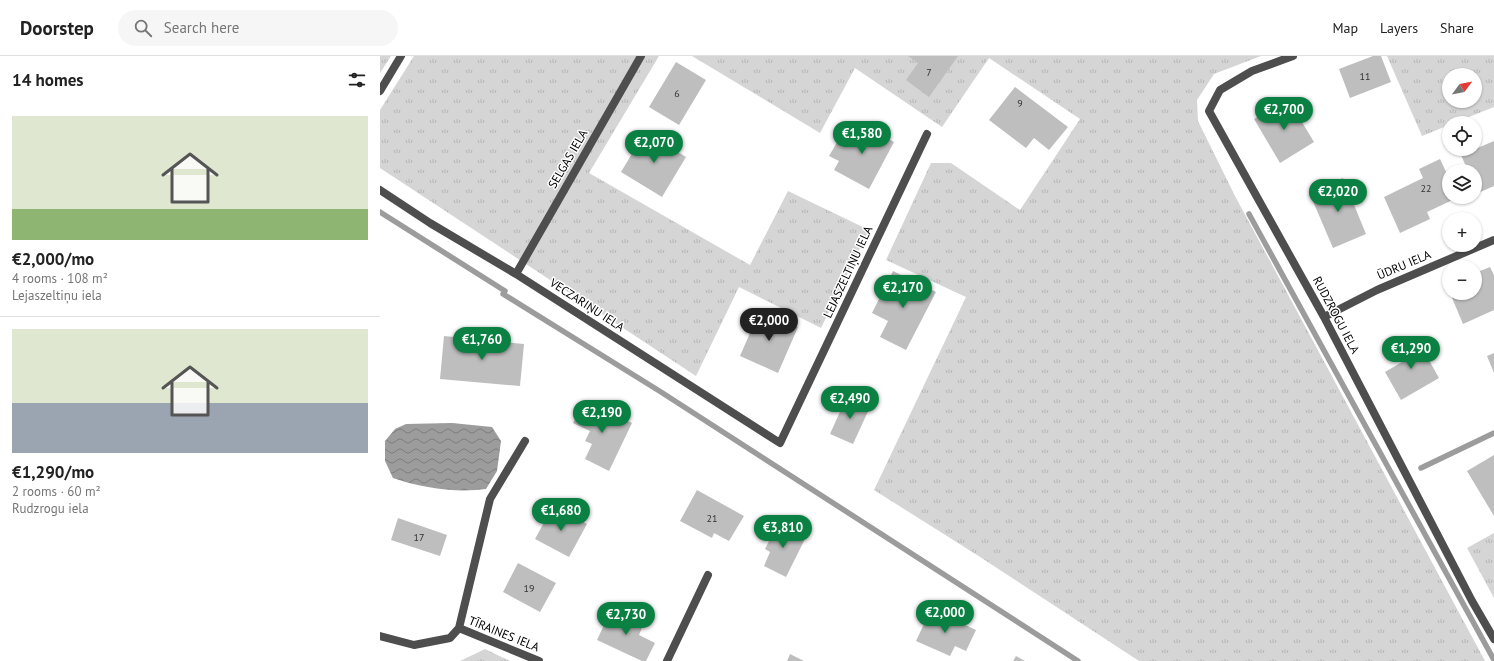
<!DOCTYPE html>
<html lang="en">
<head>
<meta charset="utf-8">
<style>
  :root { --surface:#fff; --page:#f6f6f6; --text:#222; --muted:#767676; --line:#e0e0e0; --accent:#0b8043 }
  body { margin:0; font-family:"PT Sans",sans-serif; background:var(--page); color:var(--text); height:100vh; display:flex; flex-direction:column; font-size:15px; white-space:nowrap }
  * { box-sizing:border-box; margin:0 }
  p { font-size:13px; color:var(--muted) }
  .icon { flex:none; width:22px; height:22px; fill:none; stroke:currentColor; stroke-width:2; stroke-linecap:round; stroke-linejoin:round }
  .map { position:relative; flex:1; overflow:hidden }
  .sheet { display:flex; flex-direction:column; background:var(--surface); width:380px }
  .sheet>* { flex:none }
  .needle { width:26px; rotate:58deg }
  .tools { position:absolute; left:1062px; top:12px; display:grid; gap:8px }
  .tools a { display:grid; place-items:center; width:40px; height:40px; border-radius:50%; background:var(--surface); box-shadow:0 1px 3px #0004; font-size:20px }
  .price { position:absolute; translate:-50% -34px; padding:0 9px; border-radius:14px; background:var(--accent); color:#fff; font-size:13px; line-height:26px; filter:drop-shadow(0 1px 2px #0008) }
  .price::after { content:''; position:absolute; left:50%; top:24px; width:12px; height:9px; margin-left:-6px; background:inherit; clip-path:polygon(0 0,100% 0,50% 100%) }
  .price.active { background:#222; color:#fff }
  ul { padding:0; list-style:none }
  li { display:grid; align-content:center; gap:8px; height:212px; padding:0 12px }
  li+li { border-top:1px solid var(--line) }
  li span { display:grid; place-items:center; height:124px; border-radius:0px; color:#555 }
  li>.icon { margin-inline-start:auto }
  span .icon { width:72px; height:72px; fill:#fffc; stroke-width:1 }
  li b { font-size:17px }
  h2 { display:flex; justify-content:space-between; align-items:center; height:48px; padding:0 12px; font-size:17px }
  header { display:flex; align-items:center; gap:24px; box-sizing:border-box; height:56px; padding:0 20px; background:var(--surface); border-bottom:1px solid var(--line) }
  header strong { font-size:19px }
  nav { display:flex; gap:22px; margin-inline-start:auto; font-size:14px }
  .search { width:280px; height:36px; background:var(--page); display:flex; align-items:center; gap:10px; box-sizing:border-box; padding:0 14px; border-radius:22px; color:var(--muted); font-size:15px }
  main { display:flex; flex:1; min-height:0 }
  .map>svg:first-child { display:block }
</style>
</head>
<body>
<header>
<strong>Doorstep</strong>
<div class="search"><svg class="icon" aria-label="search" viewBox="0 0 24 24"><circle cx="10" cy="10" r="6"/><path d="M15 15l6 6"/></svg>Search here</div>
<nav><a>Map</a><a>Layers</a><a>Share</a></nav>
</header>
<main>
<section class="sheet">
<h2>14 homes<svg class="icon" aria-label="filters" viewBox="0 0 24 24"><path d="M4 7h16M4 17h16"/><circle cx="9" cy="7" r="2"/><circle cx="15" cy="17" r="2"/></svg></h2>
<ul>
<li><span style="background:linear-gradient(#dfe7d0 75%,#8fb573 0)"><svg class="icon" aria-label="home" viewBox="0 0 24 24"><path d="M3 11l9-7 9 7M6 9v11h12V9"/></svg></span><div><b>€2,000/mo</b><p>4 rooms · 108 m²</p><p>Lejaszeltiņu iela</p></div></li>
<li><span style="background:linear-gradient(#dfe7d0 60%,#9aa5b1 0)"><svg class="icon" aria-label="home" viewBox="0 0 24 24"><path d="M3 11l9-7 9 7M6 9v11h12V9"/></svg></span><div><b>€1,290/mo</b><p>2 rooms · 60 m²</p><p>Rudzrogu iela</p></div></li>
</ul>
</section>
<div class="map">
<svg width="1114" height="605" viewBox="0 0 1114 605">
  <defs>
    <pattern id="grass-tufts" width="24" height="20" patternUnits="userSpaceOnUse"><rect width="24" height="20" fill="#d5d5d5"/><path d="M3 7l-1-3M5 7V3M7 7l1-3M15 17l-1-3M17 17v-4M19 17l1-3" fill="none" stroke="#b5b5b5"/></pattern>
    <pattern id="water-waves" width="16" height="10" patternUnits="userSpaceOnUse"><rect width="16" height="10" fill="#9c9c9c"/><path d="M0 5q4-4 8 0t8 0" fill="none" stroke="#7d7d7d"/></pattern>
  </defs>
  <rect width="100%" height="100%" fill="#fff"/>
  <path fill="url(#grass-tufts)" fill-rule="evenodd" d="M0,0H11L0,17Z
    M34,0H279L209,117L370,209L408,135L489,174L441,272L359,231L316,320L0,112V54Z
    M312,0H881L834,18L817,44L818,65L855,140L1105,605H759L597,499L494,434L586,241L506,204L551,107H571L640,154L700,63L609,2L562,71L475,12L440,77Z
    M1007,0H1114V51L1074,67H1069V69L1042,80ZM1069,19H1095V45H1069Z
    M1114,477V542L1087,492Z
    M105,593L130,605H80Z"/>
  <path fill="url(#water-waves)" d="M72,367L112,371L121,385L117,415L106,433C76,437 42,432 13,422L5,405V385L15,373L26,368Z"/>
  <g fill="none" stroke-linecap="round" stroke-linejoin="round">
    <path stroke="#9c9c9c" stroke-width="5.5" d="M0,156L125,235L123,238L281,336L698,605
      M869,158L1114,604
      M1041,412L1114,377"/>
  </g>
  <path fill="#bebebe" d="M528,0H578L549,41L526,24L538,7Z
    M993,0H1001L1011,26L970,42L959,13Z
    M296,6L326,24L299,69L269,51Z
    M635,31L688,71L669,94L654,82L646,92L609,64Z
    M908,43L934,86L900,107L874,63Z
    M479,67L514,86L489,133L454,114L459,105L449,100L459,83L467,88Z
    M265,76L306,101L282,141L241,116Z
    M1114,85V130L1098,137L1095,131V115H1088L1081,99Z
    M1060,103L1069,122V141H1079L1047,156L1050,163L1020,177L1004,141L1043,122L1039,113Z
    M963,122L986,178L953,192L929,136Z
    M1110,211L1114,219V254L1083,268L1070,237H1095V217Z
    M513,215L556,236L526,294L500,281L508,265L492,257Z
    M380,254L418,271L398,317L360,300Z
    M64,280L144,288L140,330L60,323Z
    M1036,281L1059,322L1021,344L1005,316L1022,306L1015,293Z
    M1114,297V317L1107,300Z
    M467,340L490,351L473,388L450,378Z
    M205,344L252,367L229,415L205,403L212,388L205,385L210,375L193,367Z
    M1114,399V460L1087,415Z
    M317,434L364,460L349,485L334,477L332,482L300,465Z
    M173,450L207,468L189,501L155,483Z
    M18,462L67,479L60,500L11,484Z
    M398,467L426,481L406,521L384,510L390,496L385,493Z
    M138,507L176,527L160,556L123,536Z
    M232,552L264,567L259,579L275,587L266,605H262L217,584Z
    M551,553L596,574L586,595L575,590L570,600L536,585Z
    M410,598L424,605H407Z
    M636,600L645,605H633Z"/>
  <g fill="none" stroke-linecap="round" stroke-linejoin="round">
    <path stroke="#4e4e4e" stroke-width="8" d="M0,35L21,0"/>
    <path stroke="#4e4e4e" stroke-width="8" d="M913,0L872,15L840,34L829,55L944,261L1092,545L1114,583
      M0,134L50,167L136,218L400,387L547,78
      M136,218L261,0
      M944,261L997,234L1114,184
      M79,572L159,605
      M0,580L34,589L70,582L79,572L110,443L145,385
      M287,605L328,519"/>
  </g>
  <g text-anchor="middle" stroke-width="3" stroke-linejoin="round" paint-order="stroke">
    <g font-size="10" fill="#303030">
      <text x="549" y="20">7</text>
      <text x="985" y="24">11</text>
      <text x="297" y="41">6</text>
      <text x="640" y="51">9</text>
      <text x="1046" y="136">22</text>
      <text x="332" y="466">21</text>
      <text x="39" y="485">17</text>
      <text x="149" y="536">19</text>
    </g>
    <g font-size="12" fill="#000" stroke="#fff">
      <text transform="translate(188 103) rotate(-60)" y="4">SELGAS IELA</text>
      <text transform="translate(1024 209) rotate(-23)" y="4">ŪDRU IELA</text>
      <text transform="translate(468 216) rotate(-65)" y="4">LEJASZELTIŅU IELA</text>
      <text transform="translate(207 249) rotate(33)" y="4">VECZARIŅU IELA</text>
      <text transform="translate(956 259) rotate(62)" y="4">RUDZROGU IELA</text>
      <text transform="translate(124 578) rotate(22)" y="4">TĪRAINES IELA</text>
    </g>
  </g>
</svg>
<div class="tools">
<a><svg class="needle" viewBox="-14 -14 28 28"><path d="M0-13l5 13h-10z" fill="#e53935"/><path d="M0 13l5-13h-10z" fill="#767676"/></svg></a>
<a><svg class="icon" aria-label="locate" viewBox="0 0 24 24"><circle cx="12" cy="12" r="6"/><path d="M12 2v4M12 18v4M2 12h4M18 12h4"/></svg></a>
<a><svg class="icon" aria-label="layers" viewBox="0 0 24 24"><path d="M12 4l9 5-9 5-9-5zM3 14l9 5 9-5"/></svg></a>
<a>+</a>
<a>−</a>
</div>
<b class="price" style="left:904px;top:75px">€2,700</b>
<b class="price" style="left:482px;top:99px">€1,580</b>
<b class="price" style="left:274px;top:108px">€2,070</b>
<b class="price" style="left:958px;top:157px">€2,020</b>
<b class="price" style="left:523px;top:253px">€2,170</b>
<b class="price active" style="left:389px;top:286px">€2,000</b>
<b class="price" style="left:102px;top:305px">€1,760</b>
<b class="price" style="left:1031px;top:314px">€1,290</b>
<b class="price" style="left:470px;top:364px">€2,490</b>
<b class="price" style="left:222px;top:378px">€2,190</b>
<b class="price" style="left:181px;top:476px">€1,680</b>
<b class="price" style="left:403px;top:493px">€3,810</b>
<b class="price" style="left:565px;top:578px">€2,000</b>
<b class="price" style="left:246px;top:580px">€2,730</b>
</div>
</main>
</body>
</html>
